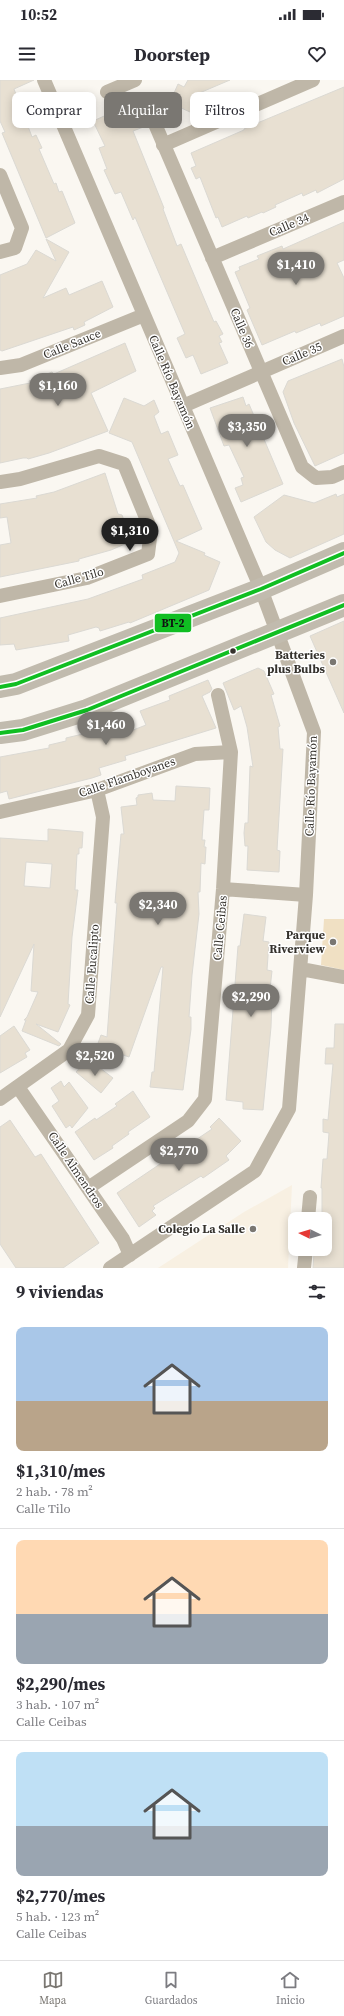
<!DOCTYPE html>
<html lang="es">
<head>
<meta charset="utf-8">
<style>
  :root { --surface:#fff; --page:#f7f7f7; --text:#2b2b33; --muted:#7c7c81; --line:#e1e1e2; --accent:#7a7772 }
  body { margin:0; font-family:"Source Serif 4",serif; background:var(--page); color:var(--text); height:100vh; display:flex; flex-direction:column; font-size:15px; white-space:nowrap }
  * { box-sizing:border-box; margin:0 }
  p { font-size:13px; color:var(--muted) }
  .icon { flex:none; width:22px; height:22px; fill:none; stroke:currentColor; stroke-width:2; stroke-linecap:round; stroke-linejoin:round }
  .map { position:relative; height:1188px; overflow:hidden }
  .drawer { display:flex; flex-direction:column; background:var(--surface); flex:1 }
  .drawer>* { flex:none }
  .banner { position:absolute; left:12px; top:12px; width:320px; height:36px; display:flex; gap:8px }
  .needle { width:26px; rotate:275deg }
  .buttons { position:absolute; left:288px; top:1132px; display:grid; gap:8px }
  .buttons a { display:grid; place-items:center; width:44px; height:44px; border-radius:8px; background:var(--surface); box-shadow:0 2px 10px #0003; font-size:20px }
  .price { position:absolute; translate:-50% -34px; padding:0 9px; border-radius:14px; background:var(--accent); color:#fff; font-size:13px; line-height:26px; filter:drop-shadow(0 1px 2px #0008) }
  .price::after { content:''; position:absolute; left:50%; top:24px; width:12px; height:9px; margin-left:-6px; background:inherit; clip-path:polygon(0 0,100% 0,50% 100%) }
  .price.selected { background:#222; color:#fff }
  ul { padding:0; list-style:none }
  li { display:grid; align-content:center; gap:8px; height:212px; padding:0 16px }
  li+li { border-top:1px solid var(--line) }
  li span { display:grid; place-items:center; height:124px; border-radius:8px; color:#555 }
  li>.icon { margin-inline-start:auto }
  span .icon { width:72px; height:72px; fill:#fffc; stroke-width:1 }
  li b { font-size:17px }
  h2 { display:flex; justify-content:space-between; align-items:center; height:48px; padding:0 16px; font-size:17px }
  .pill { padding:0 14px; border-radius:8px; background:var(--surface); box-shadow:0 2px 10px #0003; font-size:14px; line-height:36px }
  .pill.selected { background:var(--accent); color:#fff }
  .status { display:flex; justify-content:space-between; align-items:center; height:28px; padding:0 20px; background:var(--surface); direction:ltr }
  .status svg { height:11px; fill:currentColor }
  header { display:flex; justify-content:space-between; align-items:center; height:52px; padding:0 16px; background:var(--surface); font-size:18px; font-weight:700 }
  .menu { display:flex; justify-content:space-around; align-items:center; height:56px; border-top:1px solid var(--line); background:var(--surface); font-size:11px; color:var(--muted) }
  .menu a { display:grid; justify-items:center; gap:2px }
  .menu .selected { color:var(--accent) }
  .map>svg:first-child { display:block }
</style>
</head>
<body>
<div class="status"><b>10:52</b><svg viewBox="0 0 49 12"><path d="M0 12V9h3v3zM5 12V6h3v6zM10 12V3h3v9zM15 12V0h3v12zM26 1h20v11H26zM47 4h2v5h-2z"/></svg></div>
<header><svg class="icon" aria-label="menu" viewBox="0 0 24 24"><path d="M4 6h16M4 12h16M4 18h16"/></svg>Doorstep<svg class="icon" aria-label="heart" viewBox="0 0 24 24"><path d="M12 20l-8-8c-3-5 5-10 8-4 3-6 11-1 8 4z"/></svg></header>
<div class="map">
<svg width="344" height="1188" viewBox="0 0 344 1188">
  <rect width="100%" height="100%" fill="#faf7f1"/>
  <path fill="#f8f0e2" d="M292,1105L288,1188H158L244,1132Z"/>
  <path fill="#f0e0c3" d="M324,839H344V890L321,885Z"/>
  <path fill="#e8e0d2" stroke="#dbd9d3" fill-rule="evenodd" d="M0,0H34L14,9L32,57L36,55L42,68L39,69L54,104L56,103L59,112L62,111L75,143L46,158L2,53L5,52L0,41Z
    M188,0H230L197,14L202,27L190,32L177,26L178,24L171,20L178,4L184,7Z
    M344,7V99L317,113L316,110L303,116L302,113L275,125L276,127L263,133L262,132L248,138L247,136L222,147L218,137L216,138L200,97L196,99L191,88L196,86L191,73L244,50V49L255,44Z
    M138,21L140,28L151,25L144,40L146,46L133,51L164,128L163,129L177,166L181,164L214,242L216,241L223,254L219,256L222,262L219,263L228,283L201,294L193,275L186,278L177,258L185,254L135,137L133,140L121,112L115,114L104,90L107,89L99,68L105,66L93,41Z
    M344,142V180L337,183L344,198V236L321,246L320,243L296,253L295,251L262,265L247,230L250,228L235,192L240,190L239,187L259,179L257,176L282,166L283,169Z
    M46,159L69,172L43,218L66,208L69,215L102,201L113,227L84,242L85,245L74,250L73,247L67,249L2,271L0,270V195L27,184L36,170L56,181Z
    M125,263L136,291L91,313L108,351L49,373L28,379L27,378H23L0,383V309L30,303L29,301L52,292L54,294Z
    M342,279L344,287V373L315,386L294,343L283,312L288,301Z
    M243,317L246,326L249,324L283,404L241,422L235,408L243,405L241,398L244,397L229,365L224,366L210,328Z
    M124,318L144,326L154,320L159,332L154,336L161,354L168,351L178,375L168,379L180,406L183,405L202,449L176,461L205,473L204,475L220,482L209,510L130,543L129,542L100,551L99,548L96,547L68,555L69,561L16,570L14,564L0,565V538L88,519L143,499L142,495L175,482L179,473L132,362L109,353Z
    M105,393L118,434L122,435L132,461L111,470L79,479V481L0,497V465L11,463L7,437L0,438V424L37,418L36,416L54,412Z
    M336,414L337,417L344,414V454L290,478L275,470L266,462L254,437L284,415L314,423Z
    M344,541V633L310,556Z
    M258,588L264,591L274,614L271,615L280,646L278,647L280,669H283L277,770L280,771L279,792L247,790L248,766H245L244,753L245,743H248L250,686L253,687L247,647L241,626L234,630L223,603Z
    M208,600L212,609L210,612L202,616L216,648L125,676L126,680L99,688L101,695L92,698L9,719L7,711L0,713V677L49,668V665L66,661V658L87,653L88,655L115,646L118,656L146,645L140,631L170,620L169,616Z
    M176,706L210,708L209,730H204L202,760H205L204,767H206L205,784L201,783L200,812H198L199,834L192,895L189,937H191V949L183,1010L150,1007L152,992H154L163,887H161L129,977L97,966L101,955L107,957L117,823H115L116,811L121,754H124L121,727L137,725L136,718L138,717V715L152,713L153,720L175,721Z
    M48,749L83,752L82,768H79V774H77L75,810H78L72,857L68,924L70,925L58,952L36,944L61,964L59,966L22,951L26,940H24L27,937L38,912L31,911L34,864L0,937V758L48,761ZM26,782L52,784L50,808L24,806Z
    M244,834L266,837L263,861L269,862L267,890L272,891L269,918H272L271,947L263,1030L243,1029V1022L226,1020L238,866H240Z
    M335,944H344V1188H313L314,1173L328,1174L331,1138L322,1137V1108H321L323,1079H327L329,1053L323,1052V1039L328,1040L333,984H325L326,968H334Z
    M14,946L30,970L25,973L27,977L0,993V956Z
    M84,983L96,993L100,988L113,998L101,1013L76,992Z
    M61,1001L64,1007L69,1002L88,1028L72,1048L70,1045L66,1048L52,1026L59,1021L51,1008Z
    M133,1011L150,1037L128,1052L129,1054L112,1066L113,1068L94,1080L75,1052L95,1038L96,1040L117,1026L115,1024Z
    M219,1038L241,1061L226,1076L229,1080L203,1098L201,1096L153,1126L155,1128L152,1131L156,1135L139,1147L117,1113L212,1049L210,1047Z
    M10,1040L35,1077L41,1074L99,1163L63,1188H16L0,1164V1047Z"/>
  <g fill="none" stroke-linecap="round" stroke-linejoin="round">
    <path stroke="#bfb7a8" stroke-width="14" d="M44,0L261,509L314,652L306,815L289,1029L255,1091L110,1188
      M107,12L135,0
      M155,44L302,387L316,398L332,397L344,392
      M163,65L313,0
      M0,95L22,148L15,168L0,172
      M212,178L344,122
      M0,288L21,285L144,235
      M183,326L344,256
      M0,402L20,399L99,376L124,384L151,450L148,474L87,498L0,516
      M0,732L97,710L195,674L231,672
      M223,809L306,815
      M301,889L344,897
      M18,1007L123,1159L130,1175
      M0,1019L69,970L88,935L103,737L97,710
      M88,1108L188,1041L205,1019L223,809L231,672L218,615
      M308,1139L310,1117
      M304,1188L306,1169"/>
    <path stroke="#c1bbae" stroke-width="22" d="M0,607L16,604L261,509L344,473
      M0,653L23,650L87,630L344,525"/>
    <g stroke="#fff" stroke-width="7">
      <path id="bus-1" d="M0,607L16,604L261,509L344,473
        M0,653L23,650L87,630L344,525"/>
    </g>
    <use href="#bus-1" stroke="#10be22" stroke-width="4"/>
  </g>
  <circle fill="#35322d" stroke="#fff" stroke-width="1.5" cx="233" cy="571" r="3.5"/>
  <g fill="#7a7772" stroke="#fff" stroke-width="1.5">
    <circle cx="333" cy="582" r="4"/>
    <circle cx="333" cy="862" r="4"/>
    <circle cx="253" cy="1149" r="4"/>
  </g>
  <g text-anchor="middle" stroke-width="3" stroke-linejoin="round" paint-order="stroke">
    <g font-size="12" fill="#35322d" stroke="#fff">
      <text transform="translate(289 145) rotate(-23)" y="4">Calle 34</text>
      <text transform="translate(242 248) rotate(67)" y="4">Calle 36</text>
      <text transform="translate(72 264) rotate(-22)" y="4">Calle Sauce</text>
      <text transform="translate(302 274) rotate(-23)" y="4">Calle 35</text>
      <text transform="translate(172 302) rotate(67)" y="4">Calle Río Bayamón</text>
      <text transform="translate(79 498) rotate(-16)" y="4">Calle Tilo</text>
      <text transform="translate(127 697) rotate(-19)" y="4">Calle Flamboyanes</text>
      <text transform="translate(311 706) rotate(-88)" y="4">Calle Río Bayamón</text>
      <text transform="translate(220 848) rotate(-85)" y="4">Calle Ceibas</text>
      <text transform="translate(92 884) rotate(-86)" y="4">Calle Eucalipto</text>
      <text transform="translate(76 1090) rotate(56)" y="4">Calle Almendros</text>
    </g>
    <g font-size="12" font-weight="bold" fill="#35322d" stroke="#fff" text-anchor="end">
      <text x="325" y="579">Batteries<tspan x="325" dy="14">plus Bulbs</tspan></text>
      <text x="325" y="859">Parque<tspan x="325" dy="14">Riverview</tspan></text>
      <text x="245" y="1153">Colegio La Salle</text>
    </g>
  </g>
  <rect stroke="#fff" stroke-width="1.5" x="154" y="533" width="38" height="20" rx="4" fill="#10be22"/>
  <g font-size="11" text-anchor="middle" font-weight="bold" fill="#111">
    <text x="173" y="547">BT-2</text>
  </g>
</svg>
<div class="buttons">
<a><svg class="needle" viewBox="-14 -14 28 28"><path d="M0-13l5 13h-10z" fill="#e53935"/><path d="M0 13l5-13h-10z" fill="#7c7c81"/></svg></a>
</div>
<b class="price" style="left:296px;top:206px">$1,410</b>
<b class="price" style="left:58px;top:327px">$1,160</b>
<b class="price" style="left:247px;top:368px">$3,350</b>
<b class="price selected" style="left:130px;top:472px">$1,310</b>
<b class="price" style="left:106px;top:666px">$1,460</b>
<b class="price" style="left:158px;top:846px">$2,340</b>
<b class="price" style="left:251px;top:938px">$2,290</b>
<b class="price" style="left:95px;top:997px">$2,520</b>
<b class="price" style="left:179px;top:1092px">$2,770</b>
<div class="banner">
<a class="pill">Comprar</a>
<a class="pill selected">Alquilar</a>
<a class="pill">Filtros</a>
</div>
</div>
<section class="drawer">
<h2>9 viviendas<svg class="icon" aria-label="filters" viewBox="0 0 24 24"><path d="M4 7h16M4 17h16"/><circle cx="9" cy="7" r="2"/><circle cx="15" cy="17" r="2"/></svg></h2>
<ul>
<li><span style="background:linear-gradient(#a9c7e8 60%,#b9a48a 0)"><svg class="icon" aria-label="home" viewBox="0 0 24 24"><path d="M3 11l9-7 9 7M6 9v11h12V9"/></svg></span><div><b>$1,310/mes</b><p>2 hab. · 78 m²</p><p>Calle Tilo</p></div></li>
<li><span style="background:linear-gradient(#ffd9b3 60%,#9aa5b1 0)"><svg class="icon" aria-label="home" viewBox="0 0 24 24"><path d="M3 11l9-7 9 7M6 9v11h12V9"/></svg></span><div><b>$2,290/mes</b><p>3 hab. · 107 m²</p><p>Calle Ceibas</p></div></li>
<li><span style="background:linear-gradient(#bfe0f5 60%,#9aa5b1 0)"><svg class="icon" aria-label="home" viewBox="0 0 24 24"><path d="M3 11l9-7 9 7M6 9v11h12V9"/></svg></span><div><b>$2,770/mes</b><p>5 hab. · 123 m²</p><p>Calle Ceibas</p></div></li>
</ul>
</section>
<nav class="menu">
<a class="selected"><svg class="icon" aria-label="map" viewBox="0 0 24 24"><path d="M3 6l6-2 6 2 6-2v14l-6 2-6-2-6 2zM9 4v14M15 6v14"/></svg>Mapa</a>
<a><svg class="icon" aria-label="saved" viewBox="0 0 24 24"><path d="M7 4h10v16l-5-4-5 4z"/></svg>Guardados</a>
<a><svg class="icon" aria-label="home" viewBox="0 0 24 24"><path d="M3 11l9-7 9 7M6 9v11h12V9"/></svg>Inicio</a>
</nav>
</body>
</html>
